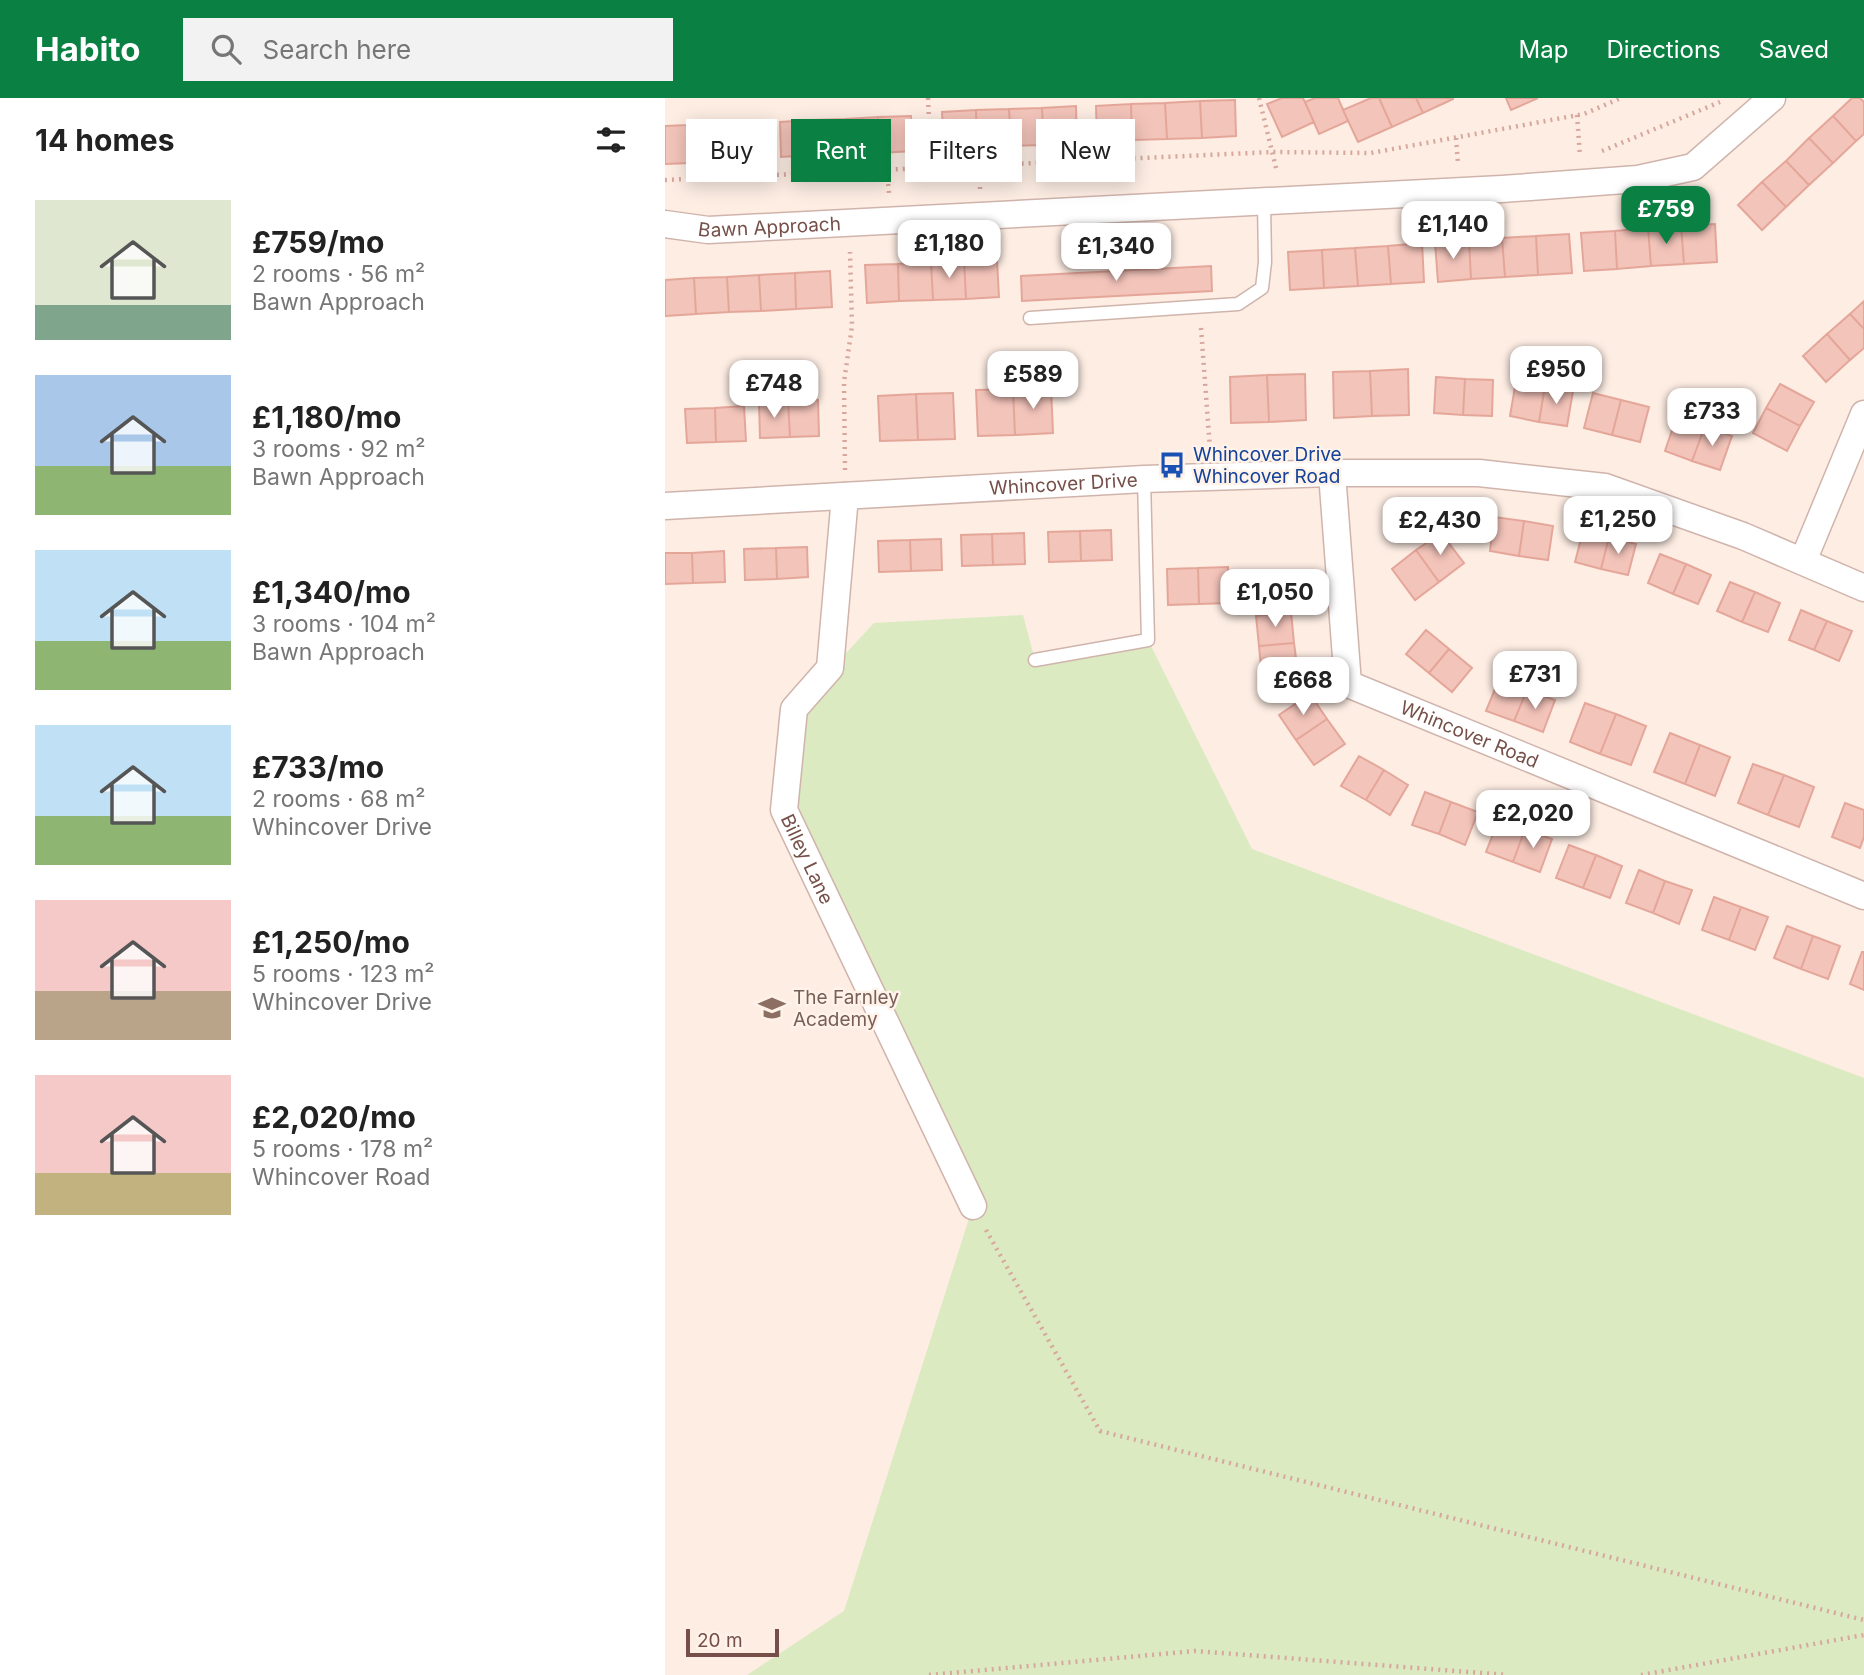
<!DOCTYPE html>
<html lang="en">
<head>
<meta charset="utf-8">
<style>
  :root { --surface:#fff; --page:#f2f2f2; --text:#222; --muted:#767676; --accent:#0b8043 }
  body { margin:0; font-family:Inter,sans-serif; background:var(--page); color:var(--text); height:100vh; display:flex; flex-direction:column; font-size:26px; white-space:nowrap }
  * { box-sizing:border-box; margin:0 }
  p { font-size:23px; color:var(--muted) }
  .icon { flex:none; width:38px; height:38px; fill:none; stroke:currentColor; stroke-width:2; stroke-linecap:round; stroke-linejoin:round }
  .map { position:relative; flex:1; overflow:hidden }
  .details { display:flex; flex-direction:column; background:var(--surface); width:665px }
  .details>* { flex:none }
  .guide { position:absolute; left:21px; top:21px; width:665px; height:63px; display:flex; gap:14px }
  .scale { position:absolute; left:21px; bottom:18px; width:93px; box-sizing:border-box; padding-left:7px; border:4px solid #754f48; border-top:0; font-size:19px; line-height:24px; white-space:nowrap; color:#754f48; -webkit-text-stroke:5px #fff2e9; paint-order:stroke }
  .price { position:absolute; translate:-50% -60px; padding:0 16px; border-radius:14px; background:#fff; color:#222; font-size:23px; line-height:46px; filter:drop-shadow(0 2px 4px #0008) }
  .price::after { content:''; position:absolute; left:50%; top:42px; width:21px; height:16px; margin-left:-10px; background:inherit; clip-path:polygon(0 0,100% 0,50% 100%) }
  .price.active { background:var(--accent); color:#fff }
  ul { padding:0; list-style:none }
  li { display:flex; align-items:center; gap:21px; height:175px; padding:0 35px }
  li span { display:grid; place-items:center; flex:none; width:196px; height:140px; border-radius:0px; color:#555 }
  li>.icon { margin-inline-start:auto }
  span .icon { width:84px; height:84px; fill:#fffc; stroke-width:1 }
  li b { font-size:30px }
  h2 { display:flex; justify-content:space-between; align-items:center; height:84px; padding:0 35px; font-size:30px }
  .chip { padding:0 24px; border-radius:0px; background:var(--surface); box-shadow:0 4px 18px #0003; font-size:24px; line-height:63px }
  .chip.active { background:var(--accent); color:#fff }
  header { display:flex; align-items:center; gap:42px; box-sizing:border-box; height:98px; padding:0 35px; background:var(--accent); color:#fff }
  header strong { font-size:33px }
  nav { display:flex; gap:38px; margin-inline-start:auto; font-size:24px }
  .search { width:490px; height:63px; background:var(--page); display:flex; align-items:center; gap:18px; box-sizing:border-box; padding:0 24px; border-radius:0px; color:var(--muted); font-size:26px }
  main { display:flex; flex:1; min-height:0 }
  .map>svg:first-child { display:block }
</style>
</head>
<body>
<header>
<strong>Habito</strong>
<div class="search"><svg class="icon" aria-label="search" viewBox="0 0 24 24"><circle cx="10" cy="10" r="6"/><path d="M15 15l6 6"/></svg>Search here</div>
<nav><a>Map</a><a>Directions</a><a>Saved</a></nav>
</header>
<main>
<section class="details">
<h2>14 homes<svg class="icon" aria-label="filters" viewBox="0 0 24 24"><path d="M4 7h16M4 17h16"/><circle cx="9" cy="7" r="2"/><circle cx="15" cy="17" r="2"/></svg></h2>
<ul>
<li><span style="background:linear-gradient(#dfe7d0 75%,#7fa58c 0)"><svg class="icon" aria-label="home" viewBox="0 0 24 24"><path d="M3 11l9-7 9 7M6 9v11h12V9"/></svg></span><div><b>£759/mo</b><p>2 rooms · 56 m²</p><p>Bawn Approach</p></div></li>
<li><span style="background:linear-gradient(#a9c7e8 65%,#8fb573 0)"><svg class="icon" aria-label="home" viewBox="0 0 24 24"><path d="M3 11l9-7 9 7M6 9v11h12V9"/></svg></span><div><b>£1,180/mo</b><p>3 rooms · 92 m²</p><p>Bawn Approach</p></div></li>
<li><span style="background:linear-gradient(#bfe0f5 65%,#8fb573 0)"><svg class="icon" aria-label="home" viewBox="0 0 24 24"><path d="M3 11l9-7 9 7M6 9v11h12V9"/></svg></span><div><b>£1,340/mo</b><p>3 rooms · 104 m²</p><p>Bawn Approach</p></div></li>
<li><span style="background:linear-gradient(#bfe0f5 65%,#8fb573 0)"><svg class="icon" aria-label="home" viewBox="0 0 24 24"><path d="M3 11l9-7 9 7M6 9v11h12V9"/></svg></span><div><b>£733/mo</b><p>2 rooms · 68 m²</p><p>Whincover Drive</p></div></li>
<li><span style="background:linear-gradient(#f6c9c9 65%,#b9a48a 0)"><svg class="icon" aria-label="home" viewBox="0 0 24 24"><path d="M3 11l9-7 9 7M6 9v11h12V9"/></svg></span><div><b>£1,250/mo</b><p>5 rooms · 123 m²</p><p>Whincover Drive</p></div></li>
<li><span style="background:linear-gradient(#f6c9c9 70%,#c2b280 0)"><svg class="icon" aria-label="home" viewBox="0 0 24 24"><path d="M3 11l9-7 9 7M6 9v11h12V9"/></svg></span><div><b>£2,020/mo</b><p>5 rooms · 178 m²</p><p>Whincover Road</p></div></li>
</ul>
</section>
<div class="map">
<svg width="1199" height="1577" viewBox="0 0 1199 1577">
  <rect width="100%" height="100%" fill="#fdede3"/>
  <path fill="#dbeac1" d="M358,517L370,562L483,542L587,751L1199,980V1577H82L179,1513L308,1108L119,712L129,611L209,525Z"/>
  <path fill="#f3c4ba" stroke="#e5a69a" stroke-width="2" d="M617,0H638L649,24L617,39L602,6Z
    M650,0H673L683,23L654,36L640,4Z
    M706,0H714L727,29L693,44L678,12Z
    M714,0H751L758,15L727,29Z
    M751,0H788V1L758,15Z
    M841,0H873L846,12Z
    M1187,0H1195L1199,4V36L1191,43L1168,18Z
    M570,2L571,38L537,40L535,3Z
    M535,3L537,40L502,41L500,5Z
    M500,5L502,41L467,42L466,6Z
    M466,6L467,42L432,43L431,8Z
    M411,8L412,45L379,47L377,10Z
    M377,10L379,47L346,48L344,11Z
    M344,11L346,48L312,50L311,12Z
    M311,12L312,50L279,51L277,14Z
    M246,18L248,53L215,55L213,19Z
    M1168,18L1191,43L1168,65L1144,40Z
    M213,19L215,55L182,56L181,21Z
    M181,21L182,56L149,57L148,22Z
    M148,22L149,57L116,59L115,24Z
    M93,24L95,62L60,63L59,25Z
    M59,25L60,63L25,65L23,27Z
    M23,27L25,65L0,66V28Z
    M1144,40L1168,65L1144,87L1121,63Z
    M1121,63L1144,87L1121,109L1097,84Z
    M1097,84L1121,109L1097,132L1073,107Z
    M1050,126L1052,164L1019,166L1016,128Z
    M1016,128L1019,166L986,168L983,130Z
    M983,130L986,168L952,171L950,133Z
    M950,133L952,171L919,173L916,135Z
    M904,136L907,175L873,177L871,138Z
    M871,138L873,177L840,179L837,140Z
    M837,140L840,179L806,181L804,143Z
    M804,143L806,181L773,184L770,145Z
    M757,145L759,184L726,186L723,148Z
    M723,148L726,186L693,188L690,150Z
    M690,150L693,188L659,190L657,152Z
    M657,152L659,190L625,192L623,154Z
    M332,162L334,199L301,201L299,163Z
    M299,163L301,201L268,202L266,164Z
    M266,164L268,202L234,203L233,166Z
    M233,166L234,203L202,205L200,167Z
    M546,168L547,193L357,203L356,178Z
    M165,173L167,209L131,211L130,175Z
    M130,175L131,211L96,213L94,177Z
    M94,177L96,213L64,214L62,179Z
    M62,179L64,214L31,216L29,180Z
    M29,180L31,216L0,218V182Z
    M1199,203V231L1185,216Z
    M1185,216L1199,231V250L1185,262L1162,236Z
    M1162,236L1185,262L1161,284L1138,258Z
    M743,271L744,317L707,318L705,273Z
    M705,273L707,318L669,320L668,274Z
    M640,276L641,322L604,324L602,277Z
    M602,277L604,324L566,325L565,279Z
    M771,279L800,281L798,317L769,315Z
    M800,281L828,282L827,318L798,317Z
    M851,283L880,288L874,324L845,318Z
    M1115,286L1149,304L1135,328L1101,310Z
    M880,288L908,293L902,328L874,324Z
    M386,289L388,335L350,337L348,291Z
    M348,291L350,337L313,338L311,292Z
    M288,295L290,341L253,342L251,296Z
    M928,295L956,302L947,337L919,330Z
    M251,296L253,342L215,343L213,298Z
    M153,302L154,338L125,339L123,303Z
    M956,302L984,309L975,344L947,337Z
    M123,303L125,339L95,340L94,305Z
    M79,308L81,343L51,344L50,310Z
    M50,310L51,344L22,345L20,311Z
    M1101,310L1135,328L1122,353L1088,335Z
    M1012,318L1040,328L1027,363L1000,353Z
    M1040,328L1067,338L1055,372L1027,363Z
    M829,419L859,423L854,458L825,453Z
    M859,423L888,428L883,462L854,458Z
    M446,432L447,462L416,463L415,433Z
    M415,433L416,463L384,464L383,434Z
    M918,433L944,439L936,471L910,464Z
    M359,435L360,466L328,467L327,436Z
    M776,435L799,465L774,484L751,452Z
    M327,436L328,467L297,468L296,437Z
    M944,439L971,446L963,477L936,471Z
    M276,441L277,472L246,473L245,442Z
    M245,442L246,473L214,474L213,443Z
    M142,449L143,479L112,481L111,450Z
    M111,450L112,481L80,482L79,451Z
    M751,452L774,484L750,502L727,471Z
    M59,453L60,484L28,485L27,455Z
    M0,455H27L28,485L0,486Z
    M995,456L1021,466L1008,496L983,485Z
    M1021,466L1046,477L1033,506L1008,496Z
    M563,469L564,505L534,506L533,470Z
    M533,470L534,506L503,507L502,471Z
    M1065,484L1090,494L1077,524L1052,513Z
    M1090,494L1115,505L1103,534L1077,524Z
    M1136,512L1162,523L1149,552L1124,542Z
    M626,514L629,545L594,548L591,518Z
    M1162,523L1187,533L1174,563L1149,552Z
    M761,532L784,551L764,575L741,556Z
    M629,545L633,575L597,579L594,548Z
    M784,551L807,570L787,594L764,575Z
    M834,581L862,592L849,623L821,613Z
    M862,592L890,602L878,634L849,623Z
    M645,596L662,621L631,642L614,617Z
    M920,605L951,616L935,656L905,644Z
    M951,616L981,628L966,667L935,656Z
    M662,621L680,646L649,667L631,642Z
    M1005,635L1035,647L1020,686L989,674Z
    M1035,647L1065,659L1050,698L1020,686Z
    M694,658L719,672L701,702L676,688Z
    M1088,666L1119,677L1103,717L1073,705Z
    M719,672L743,687L725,717L701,702Z
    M1119,677L1149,689L1134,729L1103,717Z
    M760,694L786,704L774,736L747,727Z
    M786,704L813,714L800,747L774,736Z
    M1180,705L1199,712V739L1195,750L1167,739Z
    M834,721L860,731L848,764L821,754Z
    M860,731L887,741L875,774L848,764Z
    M904,747L931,757L918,790L891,780Z
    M931,757L957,768L945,800L918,790Z
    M974,772L1000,783L988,815L961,805Z
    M1000,783L1027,792L1014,826L988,815Z
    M1049,799L1076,809L1064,842L1037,832Z
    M1076,809L1103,819L1090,852L1064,842Z
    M1122,828L1148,838L1136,871L1109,860Z
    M1148,838L1175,848L1163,881L1136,871Z
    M1197,854H1199V892L1185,886Z"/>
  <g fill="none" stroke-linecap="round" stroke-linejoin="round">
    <g stroke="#d0b4ac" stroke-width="15">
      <path id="lane" d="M365,220L573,206L597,190L600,164L599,104
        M370,562L483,542L479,381"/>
    </g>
    <g stroke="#d0b4ac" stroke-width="29">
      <g id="street">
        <path id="s1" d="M0,126L43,132L837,91L973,81L1028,69L1107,0"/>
        <path id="s2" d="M667,375L683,586L1199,798"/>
        <path id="s3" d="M180,398L165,570L129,611L119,712L308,1108"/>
        <path id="s4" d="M0,408L479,381L667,375H814L940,389L1078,438L1199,490"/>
        <path d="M1138,463L1199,316"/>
      </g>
    </g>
    <path stroke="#d7a79d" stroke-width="4.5" stroke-dasharray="2 5" stroke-linecap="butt" d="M263,0L266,70
      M594,0L612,74
      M912,17L915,58
      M791,40L793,66
      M937,53L1055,4
      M314,68L315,91
      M222,72L224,95
      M0,82L607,54L706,55L919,16L956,0
      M536,230L545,351
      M180,372L179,284L187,228L185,154
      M321,1132L435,1333L1199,1522
      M264,1577L530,1553L843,1577
      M976,1577L1199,1537"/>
    <use href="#lane" stroke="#fff" stroke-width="12"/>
    <use href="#street" stroke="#fff" stroke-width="26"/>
  </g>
  <defs>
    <g id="bus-bare" transform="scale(2.1)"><path d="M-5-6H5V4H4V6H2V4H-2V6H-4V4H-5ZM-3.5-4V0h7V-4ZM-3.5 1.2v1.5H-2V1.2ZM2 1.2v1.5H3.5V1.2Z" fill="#1a4fb4" stroke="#fff2e9" stroke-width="2.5" paint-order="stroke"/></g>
    <g id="school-bare" transform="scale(2.1)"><path d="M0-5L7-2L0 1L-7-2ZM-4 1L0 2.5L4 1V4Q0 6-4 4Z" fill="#8d6e63" stroke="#fff2e9" stroke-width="2.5" paint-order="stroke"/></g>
  </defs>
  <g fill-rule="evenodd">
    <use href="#bus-bare" x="507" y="367"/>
    <use href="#school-bare" x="107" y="910"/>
  </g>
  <g text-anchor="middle" stroke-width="5" stroke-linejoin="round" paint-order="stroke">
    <g font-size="19" fill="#754f48" stroke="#fff2e9">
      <text dy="7" stroke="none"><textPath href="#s1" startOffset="105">Bawn Approach</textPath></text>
      <text dy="7" stroke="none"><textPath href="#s4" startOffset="399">Whincover Drive</textPath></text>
      <text dy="7" stroke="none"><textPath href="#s2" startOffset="343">Whincover Road</textPath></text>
      <text dy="7" stroke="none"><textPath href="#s3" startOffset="383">Billey Lane</textPath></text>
    </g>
    <g font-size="19" fill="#164399" stroke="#fff2e9" text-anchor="start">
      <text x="528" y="363">Whincover Drive<tspan x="528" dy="22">Whincover Road</tspan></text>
    </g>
    <g font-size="19" fill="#785e54" stroke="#fff2e9" text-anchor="start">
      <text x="128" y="906">The Farnley<tspan x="128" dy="22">Academy</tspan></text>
    </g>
  </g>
</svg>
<div class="scale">20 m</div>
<b class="price active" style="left:1001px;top:148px">£759</b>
<b class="price" style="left:788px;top:163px">£1,140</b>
<b class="price" style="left:284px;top:182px">£1,180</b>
<b class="price" style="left:451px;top:185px">£1,340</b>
<b class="price" style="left:891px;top:308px">£950</b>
<b class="price" style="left:368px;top:313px">£589</b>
<b class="price" style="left:109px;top:322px">£748</b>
<b class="price" style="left:1047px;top:350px">£733</b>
<b class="price" style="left:953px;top:458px">£1,250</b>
<b class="price" style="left:775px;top:459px">£2,430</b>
<b class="price" style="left:610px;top:531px">£1,050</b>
<b class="price" style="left:870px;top:613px">£731</b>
<b class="price" style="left:638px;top:619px">£668</b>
<b class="price" style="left:868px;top:752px">£2,020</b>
<div class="guide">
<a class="chip">Buy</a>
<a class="chip active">Rent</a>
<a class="chip">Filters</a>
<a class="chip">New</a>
</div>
</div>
</main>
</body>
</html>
